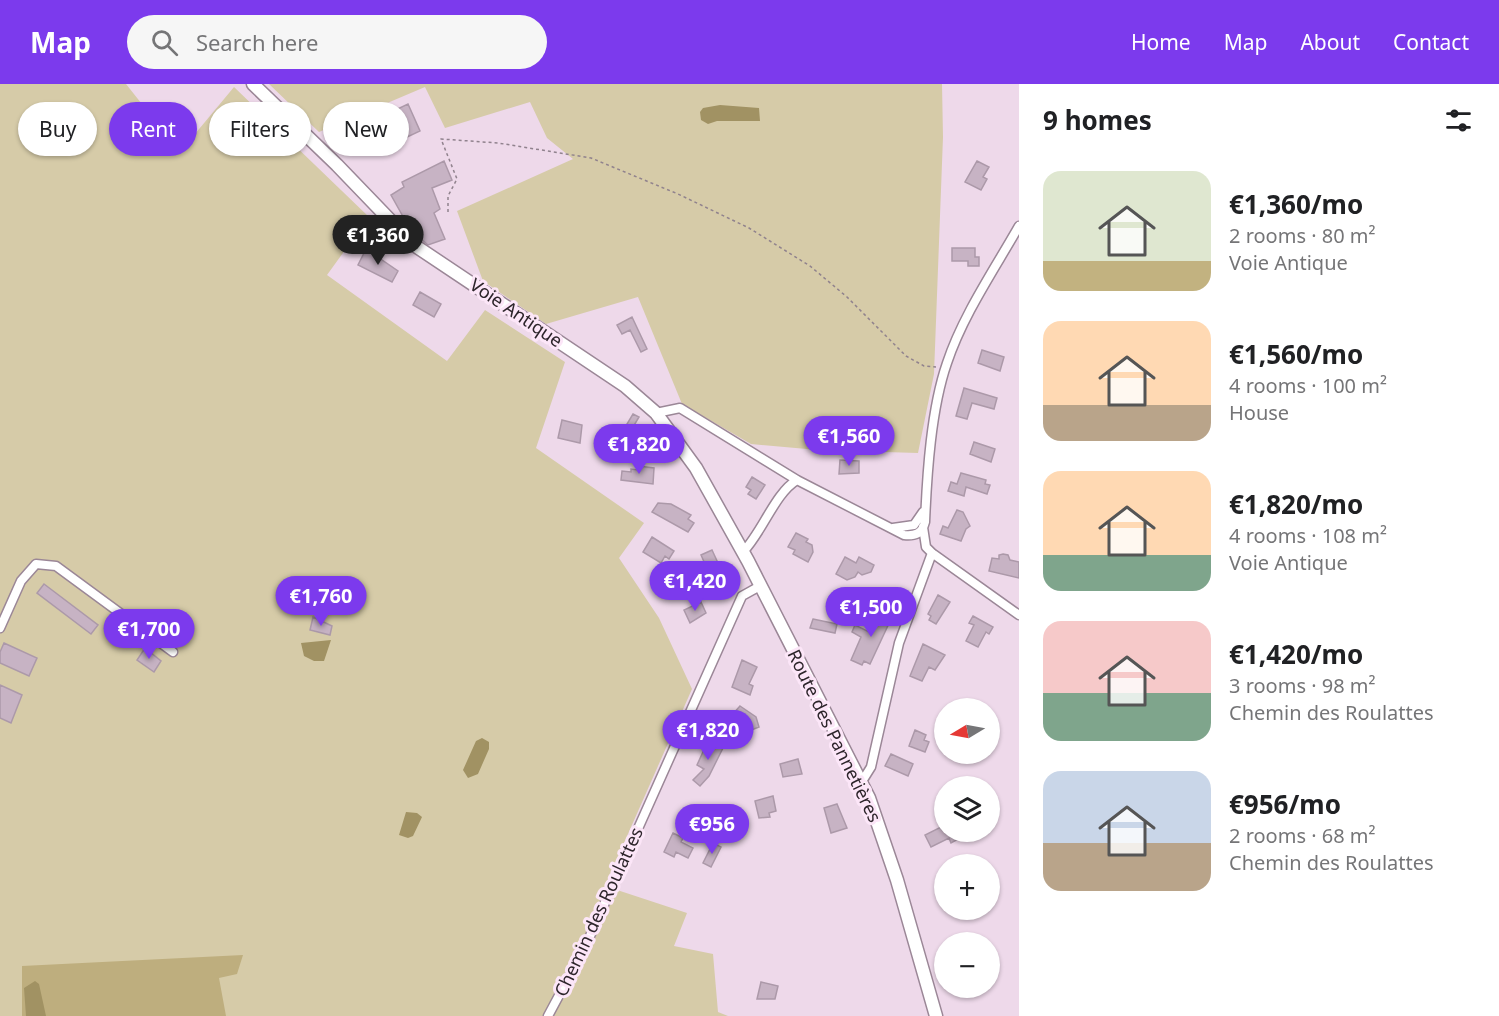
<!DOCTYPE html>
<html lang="en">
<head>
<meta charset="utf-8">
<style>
  :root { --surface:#fff; --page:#f6f6f6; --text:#202124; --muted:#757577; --accent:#7c3aed }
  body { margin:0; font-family:"Noto Sans",sans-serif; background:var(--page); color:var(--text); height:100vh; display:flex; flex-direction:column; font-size:22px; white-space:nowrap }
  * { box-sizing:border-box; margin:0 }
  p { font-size:20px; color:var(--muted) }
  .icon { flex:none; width:33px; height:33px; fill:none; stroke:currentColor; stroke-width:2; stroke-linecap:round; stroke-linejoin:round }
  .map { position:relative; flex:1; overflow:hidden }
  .panel { display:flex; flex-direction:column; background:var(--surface); width:480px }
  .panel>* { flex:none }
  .hud { position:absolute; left:18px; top:18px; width:570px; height:54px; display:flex; gap:12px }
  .needle { width:39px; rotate:260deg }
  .controls { position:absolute; left:934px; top:614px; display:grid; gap:12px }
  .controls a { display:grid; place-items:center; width:66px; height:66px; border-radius:50%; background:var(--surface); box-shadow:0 2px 4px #0004; font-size:30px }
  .price { position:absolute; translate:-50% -51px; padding:0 14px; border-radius:21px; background:var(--accent); color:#fff; font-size:20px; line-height:39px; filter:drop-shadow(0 2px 3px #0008) }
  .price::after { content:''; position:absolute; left:50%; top:36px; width:18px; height:14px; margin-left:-9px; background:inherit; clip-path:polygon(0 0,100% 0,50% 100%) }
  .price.on { background:#222; color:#fff }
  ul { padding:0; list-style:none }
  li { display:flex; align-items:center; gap:18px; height:150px; padding:0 24px }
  li span { display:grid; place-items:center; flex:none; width:168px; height:120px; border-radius:18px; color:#555 }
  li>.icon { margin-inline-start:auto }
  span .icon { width:72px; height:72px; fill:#fffc; stroke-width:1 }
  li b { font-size:26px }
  h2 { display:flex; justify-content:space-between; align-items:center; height:72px; padding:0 24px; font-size:26px }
  .pill { padding:0 21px; border-radius:27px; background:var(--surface); box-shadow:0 2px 4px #0004; font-size:21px; line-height:54px }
  .pill.on { background:var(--accent); color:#fff }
  header { display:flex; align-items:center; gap:36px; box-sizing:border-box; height:84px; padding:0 30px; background:var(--accent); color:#fff }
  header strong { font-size:28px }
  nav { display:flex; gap:33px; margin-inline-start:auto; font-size:21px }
  .search { width:420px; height:54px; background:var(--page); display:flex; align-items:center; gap:15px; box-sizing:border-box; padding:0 21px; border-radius:33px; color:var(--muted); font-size:22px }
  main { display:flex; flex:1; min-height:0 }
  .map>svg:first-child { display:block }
</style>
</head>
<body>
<header>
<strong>Map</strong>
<div class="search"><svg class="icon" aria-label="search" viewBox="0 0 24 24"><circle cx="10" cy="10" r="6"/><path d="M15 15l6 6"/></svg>Search here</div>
<nav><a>Home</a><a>Map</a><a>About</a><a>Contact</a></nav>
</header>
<main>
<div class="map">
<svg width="1019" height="932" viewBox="0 0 1019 932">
  <rect width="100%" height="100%" fill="#eed9ea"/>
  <path fill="#d6cba8" d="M0,0H126L180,68L234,3L369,133L327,191L447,277L485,226L565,278L536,364L644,439L619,474L659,534L692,605L605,802L687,829L674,862L713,870L718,928L728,932H0Z
    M269,0H942L943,53L934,290L918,369L818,366L751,360L682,320L638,213L546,240L483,197L457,127L573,75L547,54L530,18L445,44L425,3L319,48Z"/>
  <path fill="#beae7e" d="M243,871L237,890L219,894L226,932H22V882Z"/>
  <path fill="#a19263" d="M720,21L759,24L760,37H717L708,40L701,36L700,28L703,24Z
    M331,556L324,577H314L304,572L301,559Z
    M482,654L489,658V665L478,690L468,694L463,686L476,657Z
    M406,728L417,729L422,733L413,752L408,754L399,751Z
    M35,897L39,900L46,932H26L24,904Z"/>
  <path fill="#c7b3c4" stroke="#ac99a9" stroke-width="1.5" d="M408,20L420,47L380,66L368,39Z
    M444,77L452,96L432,104L440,125L434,129L445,155L428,161L410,145L391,111L404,103L402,98Z
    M977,77L989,83L983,93L987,95L981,106L965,98Z
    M952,164H975V173H979V182H968V177H952Z
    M366,165L398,187L392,198L358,181Z
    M420,208L441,220L434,233L413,221Z
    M632,233L647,265L641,268L630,246L622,250L617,241Z
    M982,266L1004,273L1000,287L978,279Z
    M964,304L997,314L994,325L972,319L967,335L956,332Z
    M633,330L639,333L633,343L641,347L636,357L628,352L624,359L618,355Z
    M562,336L582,341L580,359L558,354Z
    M974,358L995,365L991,378L970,370Z
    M840,376L859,377V389L839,390Z
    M638,382L654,384L653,400L621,396L622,387L631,388V385L638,386Z
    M961,389L986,396L985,400L990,401L987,410L966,403L964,412L948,407L951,398L957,400Z
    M752,393L765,401L756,415L748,410L751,406L746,403Z
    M658,419L671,420L691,431L688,435L694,439L688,448L652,428Z
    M957,426L963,428L970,442L966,445L961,457L940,450L943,442L948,444Z
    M796,449L808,455L806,458L812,461L813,468L808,478L793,470L795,466L788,463Z
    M652,453L674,467L669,475L665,472L661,479L643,468Z
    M712,466L718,479L714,482L720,494L710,499L702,481L705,480L701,471Z
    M1003,470L1008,471L1010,476L1019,478V494L989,487L992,474L999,475V471Z
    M845,473L856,479L859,473L874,481L871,488L862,491L858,488L855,493L847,496L836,490Z
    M315,496L341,503L338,515L312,508Z
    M44,500L98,541L91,550L37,509Z
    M938,511L950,518L936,540L929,536L931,532L928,530Z
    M701,518L706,529L690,539L684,526Z
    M885,525L892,528L891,535L870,580L864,577L862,581L851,576L861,553L852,548L855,541L869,548L877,529L882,531Z
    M973,532L993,543L989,550L986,548L978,563L966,557L974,541L969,539Z
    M313,533L332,542L330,551L310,546Z
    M813,535L837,540L835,549L810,544Z
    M4,559L37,574L29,592L0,579V568Z
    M923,560L945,571L935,586L929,583L922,597L910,592Z
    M145,564L161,577L154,588L137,576Z
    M742,576L757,583L749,600L753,602L750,611L732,603Z
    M0,601L22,611L11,639L0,634Z
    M740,622L756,633L759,643L749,647L732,631Z
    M915,646L926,651L924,656L929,658L925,668L909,662Z
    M708,657L724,662L709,692L700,702L693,696L704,685L697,681Z
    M891,670L913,680L908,692L885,682Z
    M798,675L802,690L783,693L780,680Z
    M773,712L776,727L769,729L770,733L759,734L755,717Z
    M837,720L847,744L831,749L824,724Z
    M943,742L945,747H965L960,749L962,753L951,759L949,754L931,763L925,751Z
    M673,749L683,754L681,758L693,764L688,774L676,768L674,773L664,768Z
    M713,759L721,763L711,783L703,779Z
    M761,898L778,902L775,915H757Z"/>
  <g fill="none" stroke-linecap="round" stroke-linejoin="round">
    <g stroke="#9b8797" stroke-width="11">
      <path id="street" d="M656,329L680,324L797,396L904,451C915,452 922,450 925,438C927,390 931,325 947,279C963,231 994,186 1019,142
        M923,443L926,463L932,469L1019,531
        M893,444L914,441L923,428
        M743,468C763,447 775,409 797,396
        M0,544L21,497L36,480L56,482L173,568
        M861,699L871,683L899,559L932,469
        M548,932L586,861L742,512L760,502"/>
    </g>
    <g stroke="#9b8797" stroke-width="15">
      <path id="secondary" d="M253,0L337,81L414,161L625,302L656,329L696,384L748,477L869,714L897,796L936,932"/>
    </g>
    <path stroke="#90828d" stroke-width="1.5" stroke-dasharray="3 3" stroke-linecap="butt" d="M448,128V112L457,95L441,55L498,59L591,74L678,110L749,144L810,182L847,213L906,272L924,282L936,283"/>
    <use href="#street" stroke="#fff" stroke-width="8"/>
    <use href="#secondary" stroke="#fff" stroke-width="12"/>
  </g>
  <g text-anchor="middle" stroke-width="6" stroke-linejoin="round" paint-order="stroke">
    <g font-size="18" fill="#2d252b" stroke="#fce6f8">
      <text transform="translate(516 229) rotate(34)" y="6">Voie Antique</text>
      <text transform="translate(834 652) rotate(64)" y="6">Route des Pannetières</text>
      <text transform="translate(599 828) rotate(-65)" y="6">Chemin des Roulattes</text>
    </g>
  </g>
</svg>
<div class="controls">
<a><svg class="needle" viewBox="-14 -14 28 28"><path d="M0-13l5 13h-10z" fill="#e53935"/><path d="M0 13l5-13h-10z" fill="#757577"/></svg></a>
<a><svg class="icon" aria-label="layers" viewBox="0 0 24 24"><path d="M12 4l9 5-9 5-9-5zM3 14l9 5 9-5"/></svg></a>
<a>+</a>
<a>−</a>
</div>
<b class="price on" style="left:378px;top:182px">€1,360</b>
<b class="price" style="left:849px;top:383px">€1,560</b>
<b class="price" style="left:639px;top:391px">€1,820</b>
<b class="price" style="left:695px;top:528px">€1,420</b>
<b class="price" style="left:321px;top:543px">€1,760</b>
<b class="price" style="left:871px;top:554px">€1,500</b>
<b class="price" style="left:149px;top:576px">€1,700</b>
<b class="price" style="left:708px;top:677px">€1,820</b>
<b class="price" style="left:712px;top:771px">€956</b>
<div class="hud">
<a class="pill">Buy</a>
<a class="pill on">Rent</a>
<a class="pill">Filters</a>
<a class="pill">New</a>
</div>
</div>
<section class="panel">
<h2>9 homes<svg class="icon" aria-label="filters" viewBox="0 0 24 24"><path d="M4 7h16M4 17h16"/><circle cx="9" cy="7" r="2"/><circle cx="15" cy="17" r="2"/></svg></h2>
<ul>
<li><span style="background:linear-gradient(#dfe7d0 75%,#c2b280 0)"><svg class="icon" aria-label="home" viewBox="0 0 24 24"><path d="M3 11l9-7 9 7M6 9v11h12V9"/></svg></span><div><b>€1,360/mo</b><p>2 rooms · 80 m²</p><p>Voie Antique</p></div></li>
<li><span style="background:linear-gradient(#ffd9b3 70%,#b9a48a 0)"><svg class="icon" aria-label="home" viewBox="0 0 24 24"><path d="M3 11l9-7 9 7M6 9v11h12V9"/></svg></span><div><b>€1,560/mo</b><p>4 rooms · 100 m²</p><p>House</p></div></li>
<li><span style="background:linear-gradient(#ffd9b3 70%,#7fa58c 0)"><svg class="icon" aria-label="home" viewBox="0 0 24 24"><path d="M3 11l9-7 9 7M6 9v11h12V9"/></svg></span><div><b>€1,820/mo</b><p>4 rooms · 108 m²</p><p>Voie Antique</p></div></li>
<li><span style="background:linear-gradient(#f6c9c9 60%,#7fa58c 0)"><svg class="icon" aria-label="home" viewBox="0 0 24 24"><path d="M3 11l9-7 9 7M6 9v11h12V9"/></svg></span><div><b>€1,420/mo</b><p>3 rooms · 98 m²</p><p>Chemin des Roulattes</p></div></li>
<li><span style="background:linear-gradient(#c9d6e8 60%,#b9a48a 0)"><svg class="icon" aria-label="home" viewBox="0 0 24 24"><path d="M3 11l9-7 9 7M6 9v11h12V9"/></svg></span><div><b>€956/mo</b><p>2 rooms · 68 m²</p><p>Chemin des Roulattes</p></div></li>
</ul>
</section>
</main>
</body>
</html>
